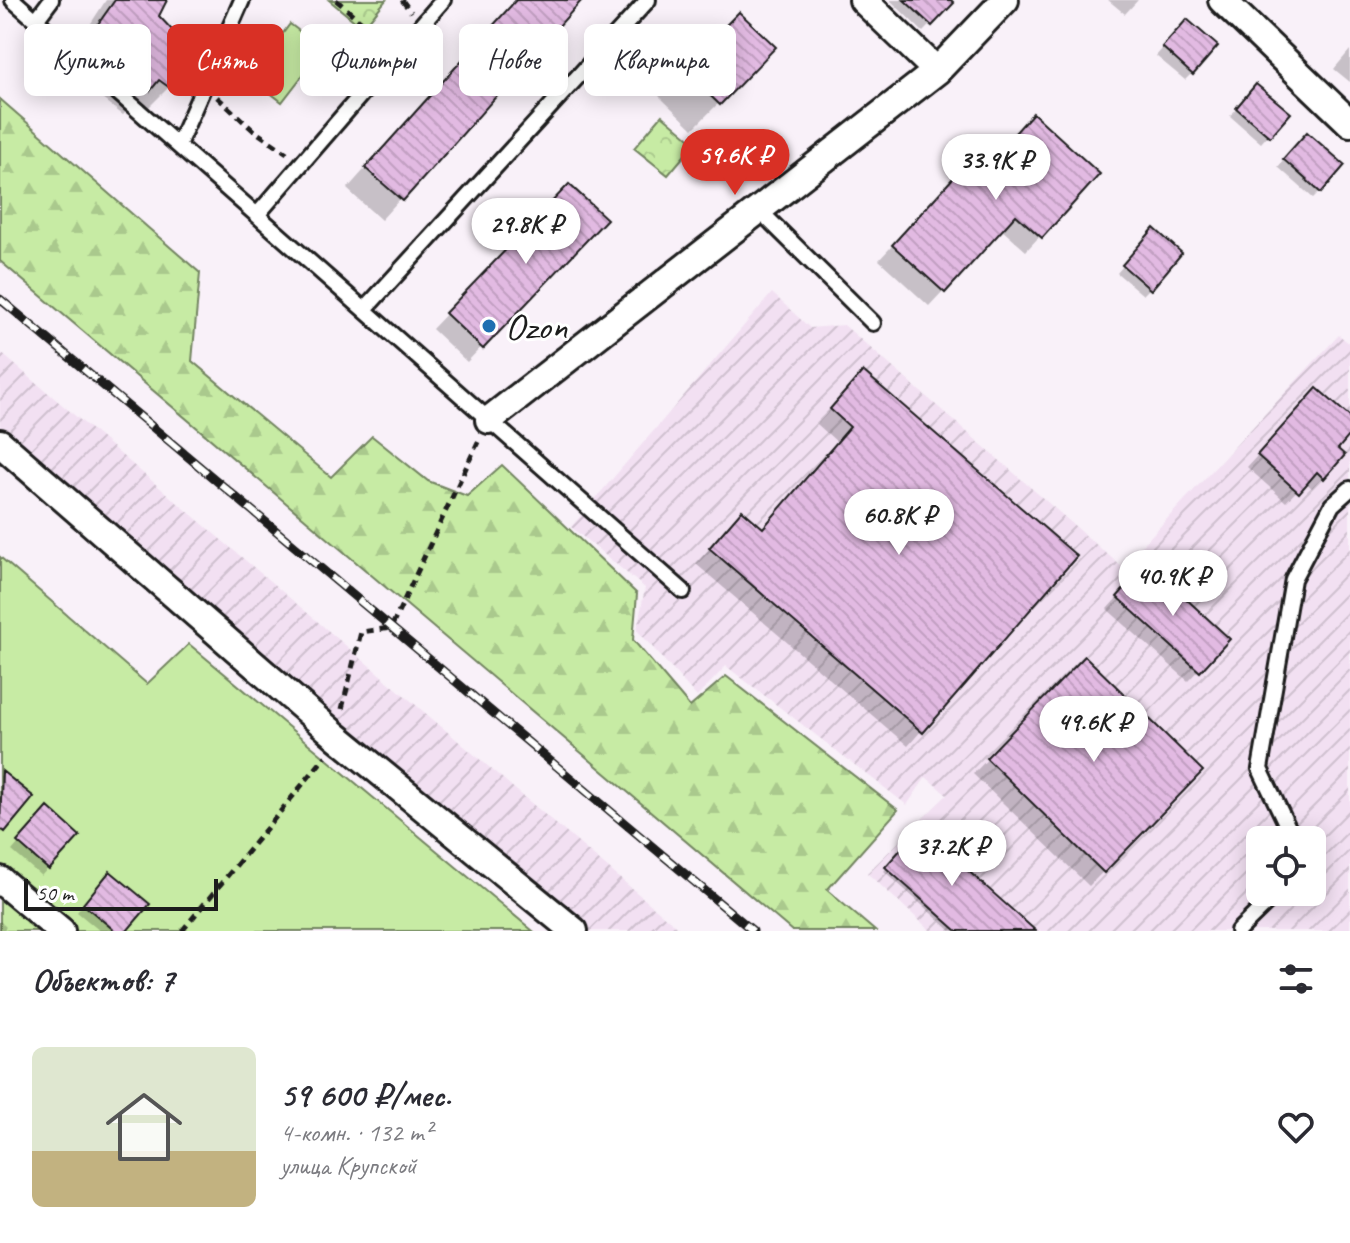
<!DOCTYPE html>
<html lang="ru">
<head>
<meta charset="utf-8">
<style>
  :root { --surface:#fff; --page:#f2f2f3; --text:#2b2b33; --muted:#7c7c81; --line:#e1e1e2; --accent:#d93025 }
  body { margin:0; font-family:Caveat,sans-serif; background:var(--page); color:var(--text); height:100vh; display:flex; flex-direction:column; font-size:30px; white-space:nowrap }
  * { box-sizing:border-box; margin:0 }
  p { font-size:26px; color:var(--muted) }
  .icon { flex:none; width:44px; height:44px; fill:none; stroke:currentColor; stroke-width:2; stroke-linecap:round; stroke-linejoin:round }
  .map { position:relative; height:931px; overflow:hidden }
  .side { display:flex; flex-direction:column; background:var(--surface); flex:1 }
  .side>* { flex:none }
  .guide { position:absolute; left:24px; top:24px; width:800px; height:72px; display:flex; gap:16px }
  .buttons { position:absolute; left:1246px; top:826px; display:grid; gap:16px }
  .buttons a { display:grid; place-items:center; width:80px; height:80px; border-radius:12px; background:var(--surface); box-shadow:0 4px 20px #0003; font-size:40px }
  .scale { position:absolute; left:24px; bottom:20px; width:194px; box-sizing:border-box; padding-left:8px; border:4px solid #1c1c1c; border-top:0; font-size:22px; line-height:28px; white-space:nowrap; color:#1c1c1c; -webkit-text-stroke:6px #fff; paint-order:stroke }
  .price { position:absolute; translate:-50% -68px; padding:0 18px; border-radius:28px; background:#fff; color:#222; font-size:26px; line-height:52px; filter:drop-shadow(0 2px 4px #0008) }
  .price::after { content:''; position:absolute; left:50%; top:48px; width:24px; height:18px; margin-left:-12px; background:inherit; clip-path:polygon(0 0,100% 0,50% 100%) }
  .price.active { background:var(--accent); color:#fff }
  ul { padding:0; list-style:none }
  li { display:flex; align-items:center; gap:24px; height:200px; padding:0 32px }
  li+li { border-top:2px solid var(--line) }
  li span { display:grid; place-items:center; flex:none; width:224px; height:160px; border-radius:12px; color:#555 }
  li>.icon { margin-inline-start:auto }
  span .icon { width:96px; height:96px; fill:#fffc; stroke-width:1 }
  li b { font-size:34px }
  h2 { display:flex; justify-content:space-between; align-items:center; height:96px; padding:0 32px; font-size:34px }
  .chip { padding:0 28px; border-radius:12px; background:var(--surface); box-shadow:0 4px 20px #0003; font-size:28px; line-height:72px }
  .chip.active { background:var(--accent); color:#fff }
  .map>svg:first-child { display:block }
</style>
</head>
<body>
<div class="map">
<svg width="1350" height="931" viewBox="0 0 1350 931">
  <defs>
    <pattern id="industrial-furrows" width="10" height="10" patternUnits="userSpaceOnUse" patternTransform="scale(2)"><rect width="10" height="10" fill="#f2e0f2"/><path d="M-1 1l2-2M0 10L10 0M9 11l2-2" fill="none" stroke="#cfc0cf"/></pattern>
    <pattern id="forest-firs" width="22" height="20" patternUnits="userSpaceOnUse" patternTransform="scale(2)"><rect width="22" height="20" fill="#c7eba4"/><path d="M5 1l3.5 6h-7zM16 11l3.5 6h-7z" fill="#aac98d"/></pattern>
    <pattern id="park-crowns" width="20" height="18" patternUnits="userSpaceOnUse" patternTransform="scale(2)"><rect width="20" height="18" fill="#c7eba4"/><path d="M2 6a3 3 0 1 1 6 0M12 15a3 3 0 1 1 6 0" fill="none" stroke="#aac98d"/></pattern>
    <pattern id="building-back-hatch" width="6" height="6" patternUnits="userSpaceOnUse" patternTransform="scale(2)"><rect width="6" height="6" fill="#e2bae2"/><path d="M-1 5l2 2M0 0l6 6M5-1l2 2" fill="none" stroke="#c19fc1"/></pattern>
  </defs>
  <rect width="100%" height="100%" fill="#f9f1f9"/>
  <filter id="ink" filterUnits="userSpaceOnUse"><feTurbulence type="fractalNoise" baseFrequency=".0125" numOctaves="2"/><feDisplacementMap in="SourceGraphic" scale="16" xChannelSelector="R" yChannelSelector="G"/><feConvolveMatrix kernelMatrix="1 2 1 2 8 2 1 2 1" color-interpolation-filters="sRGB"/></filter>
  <g filter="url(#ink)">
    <path fill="url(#industrial-furrows)" fill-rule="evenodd" d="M772,293L810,328L844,325L1122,567L1339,335L1350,344V931H931L867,873L947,795L926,777L907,805L726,666L697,697L637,630L645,588L571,527ZM1260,840H1312V892H1260Z
      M0,352L682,931H575L0,445Z"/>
    <path fill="url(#forest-firs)" stroke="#728460" stroke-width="2" d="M0,99L200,273L192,361L331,477L372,436L428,481L467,496L502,465L637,594L633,640L690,707L726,676L898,810L827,890L875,931H792L0,261Z"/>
    <path fill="url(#park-crowns)" stroke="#728460" stroke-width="2" d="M329,0H386L363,28Z
      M662,115L695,143L668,175L634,148Z"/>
    <path fill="#c7eba4" stroke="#728460" stroke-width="2" d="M290,24L323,49L282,102L250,77Z
      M0,557L147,684L189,644L533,931H0Z"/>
    <path fill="#0003" d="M106,0H169L157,16L176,59L169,87L143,113L133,105L123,115L62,68Z
      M516,0H580L381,220L347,189Z
      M890,0H948L951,3L923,32Z
      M1108,0H1138L1125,14Z
      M739,14L773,48L693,129L659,96Z
      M1180,28L1192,73L1185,80L1156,56Z
      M1350,50V82L1334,69Z
      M1250,94L1288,113L1261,143L1230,116Z
      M1300,141L1320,191L1313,198L1278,167Z
      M987,165L1097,174L1026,251L1001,229L929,306L879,260L962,170Z
      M569,186L604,219L467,362L432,329Z
      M1147,238L1150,288L1143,295L1117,273Z
      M863,374L1074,556L908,746L696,564L728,527L762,530L837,442L817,424Z
      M1307,401L1350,420V432L1335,449L1322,477L1312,488L1305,482L1286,502L1247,467Z
      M1136,577L1227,639L1188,681L1107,609Z
      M1085,659L1201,771L1089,886L973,774Z
      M2,774L31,798L0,835V776Z
      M41,817L77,836L41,876L12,851Z
      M920,831L1033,931H951L884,871Z
      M103,881L124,931H100L77,912Z
      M0,921L6,927L3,931H0Z"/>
    <path fill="url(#building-back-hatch)" stroke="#1c1c1c" stroke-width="2" d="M115,0H167L159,16L189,48L178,59L187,68L170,88L159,80L150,91L86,41Z
      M516,0H582L403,201L365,168Z
      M904,0H951L954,3L932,26Z
      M739,12L776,47L720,105L683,69Z
      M1187,19L1218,46L1193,75L1162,47Z
      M1256,84L1291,113L1270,137L1236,108Z
      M1033,113L1100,174L1042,238L1016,215L945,293L892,245L976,153L988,163Z
      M1307,132L1345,165L1321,193L1283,159Z
      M569,184L607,219L483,349L445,313Z
      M1154,228L1182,253L1151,290L1122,265Z
      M863,371L1077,556L923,733L709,548L742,510L763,528L850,427L830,409Z
      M1317,388L1350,417V435L1338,449L1345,455L1324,479L1317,472L1299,493L1257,455Z
      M1147,563L1230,639L1200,672L1117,597Z
      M1085,656L1203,771L1104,873L986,758Z
      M2,771L34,797L5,832L0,828Z
      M48,807L80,836L49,870L17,842Z
      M920,828L1036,931H957L885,867Z
      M110,871L150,904L127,931H115L83,904Z"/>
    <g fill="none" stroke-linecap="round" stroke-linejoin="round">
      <g stroke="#1c1c1c" stroke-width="20">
        <path id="lane" d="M13,0L683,591
          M36,20L51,0
          M178,145L242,0
          M759,210L873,323
          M257,215L443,0
          M365,309L648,0
          M1294,840L1260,769L1293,579L1332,505L1350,489
          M1238,931L1278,892"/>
      </g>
      <g stroke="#1c1c1c" stroke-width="32">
        <path id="street" d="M863,0L937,71
          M1222,0L1350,123
          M489,420L937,71L1005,0
          M0,443L336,736L574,931
          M0,880L61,931"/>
      </g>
      <path stroke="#1c1c1c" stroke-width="5" stroke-dasharray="8 6" stroke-linecap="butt" d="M336,0L385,42
        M402,0L411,12
        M217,97L253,130L287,153
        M342,709L361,632L391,628L478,442
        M182,931L326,756"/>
      <use href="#lane" stroke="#fff" stroke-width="14"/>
      <use href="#street" stroke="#fff" stroke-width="26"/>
      <g stroke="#1c1c1c" stroke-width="9">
        <path id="rail" d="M0,299L753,931"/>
      </g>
      <use href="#rail" stroke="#fff" stroke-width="6" stroke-dasharray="18" stroke-linecap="butt"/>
    </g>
  </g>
  <circle fill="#1f6fb2" stroke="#fff" stroke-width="3" cx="489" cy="326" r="8"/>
  <g text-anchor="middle" stroke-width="6" stroke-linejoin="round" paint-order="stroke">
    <g font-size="38" fill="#1c1c1c" stroke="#fff" text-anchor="start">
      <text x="505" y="339">Ozon</text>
    </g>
  </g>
</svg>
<div class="buttons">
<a><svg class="icon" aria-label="locate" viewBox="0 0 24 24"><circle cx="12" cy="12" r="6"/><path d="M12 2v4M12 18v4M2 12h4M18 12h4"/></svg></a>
</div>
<div class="scale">50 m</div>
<b class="price active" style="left:735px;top:197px">59.6K ₽</b>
<b class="price" style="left:996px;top:202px">33.9K ₽</b>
<b class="price" style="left:526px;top:266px">29.8K ₽</b>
<b class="price" style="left:899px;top:557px">60.8K ₽</b>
<b class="price" style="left:1173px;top:618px">40.9K ₽</b>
<b class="price" style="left:1094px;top:764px">49.6K ₽</b>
<b class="price" style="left:952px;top:888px">37.2K ₽</b>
<div class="guide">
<a class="chip">Купить</a>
<a class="chip active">Снять</a>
<a class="chip">Фильтры</a>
<a class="chip">Новое</a>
<a class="chip">Квартира</a>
</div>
</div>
<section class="side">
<h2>Объектов: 7<svg class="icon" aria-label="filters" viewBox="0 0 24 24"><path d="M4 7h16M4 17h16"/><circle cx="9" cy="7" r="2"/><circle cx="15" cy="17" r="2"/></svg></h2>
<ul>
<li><span style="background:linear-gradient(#dfe7d0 65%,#c2b280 0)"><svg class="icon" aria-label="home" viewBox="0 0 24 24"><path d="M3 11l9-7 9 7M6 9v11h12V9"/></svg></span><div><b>59 600 ₽/мес.</b><p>4-комн. · 132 m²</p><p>улица Крупской</p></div><svg class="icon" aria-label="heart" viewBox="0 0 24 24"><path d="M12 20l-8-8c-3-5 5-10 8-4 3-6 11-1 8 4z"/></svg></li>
</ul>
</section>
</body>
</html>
